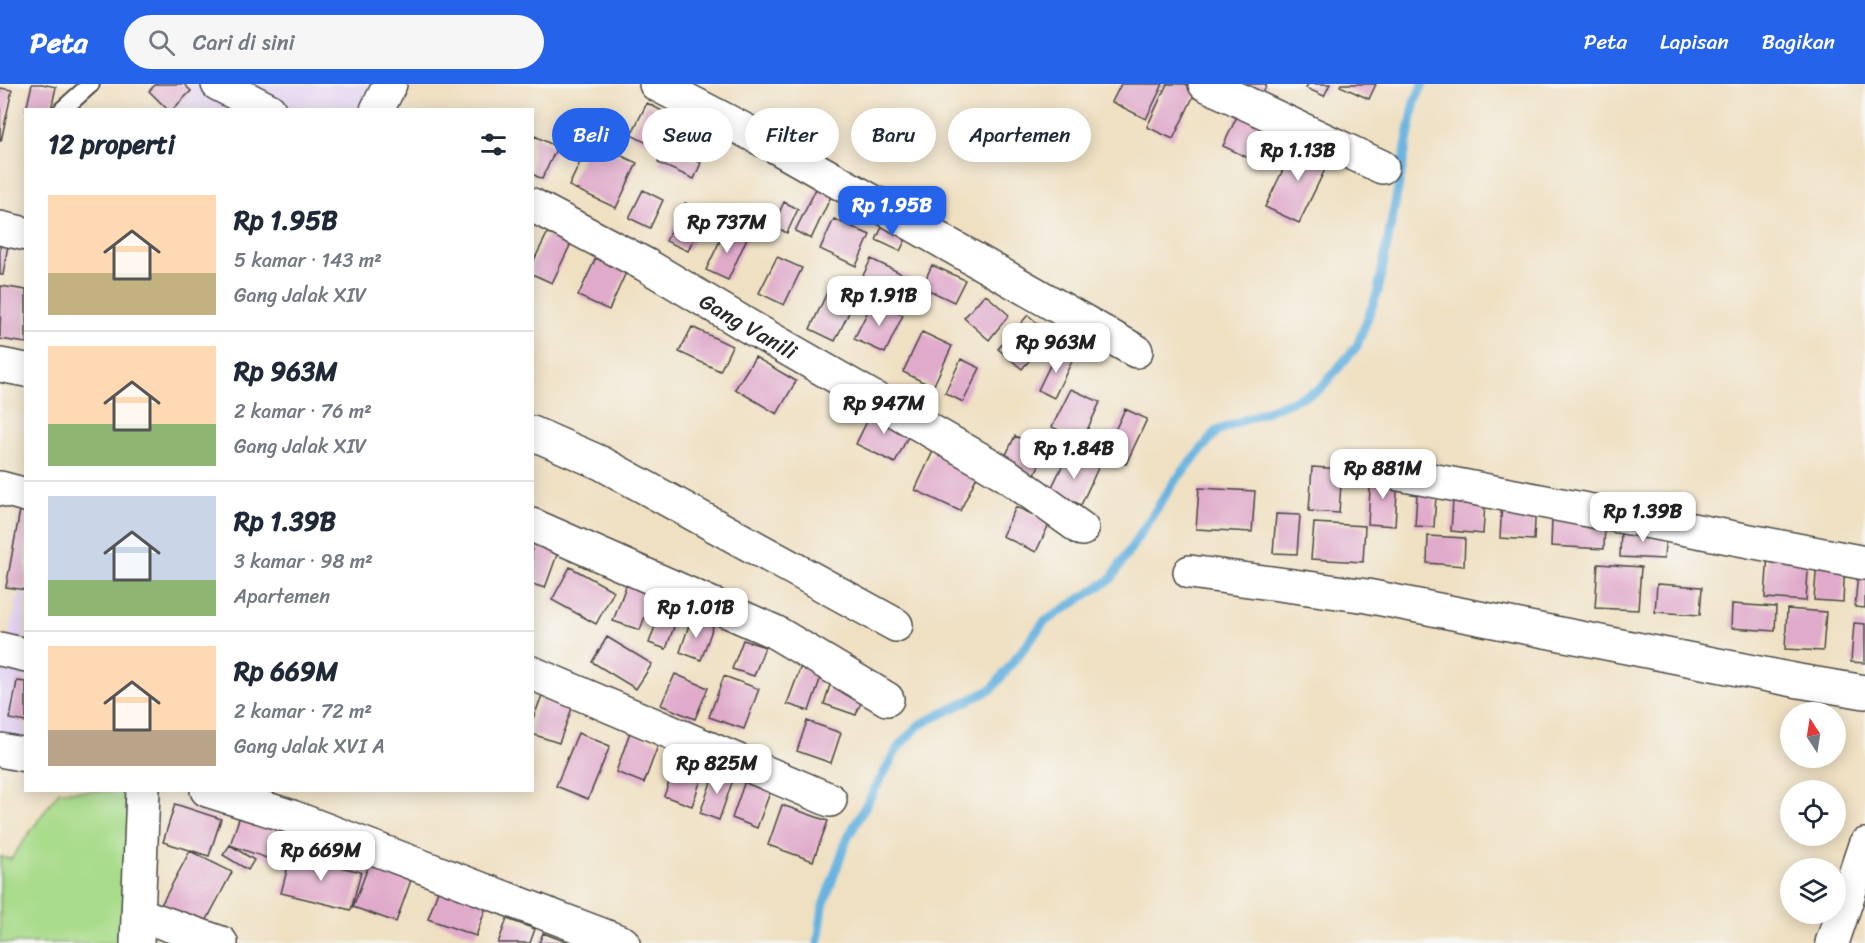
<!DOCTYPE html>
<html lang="id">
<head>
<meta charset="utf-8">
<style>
  :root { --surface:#fff; --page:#f6f6f7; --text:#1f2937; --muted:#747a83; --line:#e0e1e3; --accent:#2563eb }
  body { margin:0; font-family:Sriracha,sans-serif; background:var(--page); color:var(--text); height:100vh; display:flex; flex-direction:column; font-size:22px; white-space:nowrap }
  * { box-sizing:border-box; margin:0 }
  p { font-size:20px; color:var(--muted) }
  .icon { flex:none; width:33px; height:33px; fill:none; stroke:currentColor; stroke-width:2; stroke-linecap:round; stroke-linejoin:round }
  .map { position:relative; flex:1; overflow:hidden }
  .drawer { position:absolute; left:24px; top:24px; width:510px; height:684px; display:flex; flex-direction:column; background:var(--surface); border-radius:0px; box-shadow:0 3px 15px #0003 }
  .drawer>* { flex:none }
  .top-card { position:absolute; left:552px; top:24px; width:570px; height:54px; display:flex; gap:12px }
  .needle { width:39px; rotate:348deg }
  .controls { position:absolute; left:1780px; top:618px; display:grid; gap:12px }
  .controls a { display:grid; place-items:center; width:66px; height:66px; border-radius:50%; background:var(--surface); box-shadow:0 3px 15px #0003; font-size:30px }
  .price { position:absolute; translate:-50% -51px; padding:0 14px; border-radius:12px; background:#fff; color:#222; font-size:20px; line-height:39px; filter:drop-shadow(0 2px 3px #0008) }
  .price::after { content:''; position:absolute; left:50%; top:36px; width:18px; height:14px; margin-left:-9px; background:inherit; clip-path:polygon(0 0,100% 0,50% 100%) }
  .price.active { background:var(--accent); color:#fff }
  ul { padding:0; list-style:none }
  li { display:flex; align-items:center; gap:18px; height:150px; padding:0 24px }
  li+li { border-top:2px solid var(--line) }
  li span { display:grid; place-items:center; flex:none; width:168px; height:120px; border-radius:0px; color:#555 }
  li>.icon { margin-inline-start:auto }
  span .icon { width:72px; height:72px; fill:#fffc; stroke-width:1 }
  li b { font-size:26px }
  h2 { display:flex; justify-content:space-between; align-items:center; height:72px; padding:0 24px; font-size:26px }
  .pill { padding:0 21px; border-radius:27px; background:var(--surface); box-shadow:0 3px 15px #0003; font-size:21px; line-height:54px }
  .pill.active { background:var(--accent); color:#fff }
  header { display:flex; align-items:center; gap:36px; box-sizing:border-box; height:84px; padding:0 30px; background:var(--accent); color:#fff }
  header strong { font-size:28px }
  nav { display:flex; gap:33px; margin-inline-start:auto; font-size:21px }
  .search { width:420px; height:54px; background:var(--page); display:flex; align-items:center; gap:15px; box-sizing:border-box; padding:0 21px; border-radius:33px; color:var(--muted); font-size:22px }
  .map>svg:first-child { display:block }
</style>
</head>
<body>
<header>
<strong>Peta</strong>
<div class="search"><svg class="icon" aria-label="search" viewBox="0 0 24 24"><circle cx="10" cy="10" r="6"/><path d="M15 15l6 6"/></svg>Cari di sini</div>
<nav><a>Peta</a><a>Lapisan</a><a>Bagikan</a></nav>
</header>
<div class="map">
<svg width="1865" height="859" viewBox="0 0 1865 859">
  <rect width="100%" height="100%" fill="#f6f6f2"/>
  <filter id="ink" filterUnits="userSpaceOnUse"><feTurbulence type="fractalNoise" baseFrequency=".0167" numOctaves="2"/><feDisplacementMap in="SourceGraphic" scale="12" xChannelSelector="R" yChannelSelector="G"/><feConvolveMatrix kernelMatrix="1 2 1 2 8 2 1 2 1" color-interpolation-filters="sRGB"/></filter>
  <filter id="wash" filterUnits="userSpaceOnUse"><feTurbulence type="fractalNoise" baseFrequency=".008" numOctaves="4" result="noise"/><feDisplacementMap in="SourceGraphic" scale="24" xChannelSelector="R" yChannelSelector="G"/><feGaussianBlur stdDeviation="1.35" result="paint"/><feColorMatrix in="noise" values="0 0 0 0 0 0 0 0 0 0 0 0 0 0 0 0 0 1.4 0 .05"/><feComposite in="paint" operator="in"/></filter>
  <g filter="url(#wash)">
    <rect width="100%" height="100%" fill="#efe0c2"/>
    <path fill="#e3d3f2" d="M183,0H394L378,25L171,26Z
      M25,485V671L0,665V586Z"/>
    <path fill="#a8db8a" stroke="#6a835a" stroke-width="1.5" d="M59,707H138L137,859H0V773L11,775Z"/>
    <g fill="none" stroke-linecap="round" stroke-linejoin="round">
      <path stroke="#67b3e0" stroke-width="9" d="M818,859L823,822L847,755L899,662L919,641L992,605L1044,538L1111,495L1174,398L1217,347L1319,306L1357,262L1378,207L1415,17L1423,0"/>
    </g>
    <g id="blocks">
      <path fill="#e0aacb" d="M32,0H42L56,3L51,26H26Z
        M156,0H184L191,7L172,26H168L149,7Z
        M1121,0H1163L1146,35L1112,18Z
        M1167,0H1185L1197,5L1173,55L1147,43Z
        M1216,0H1267L1258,20Z
        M1308,0H1330L1324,12L1306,4Z
        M1341,0H1376L1369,15L1340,2Z
        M0,4L12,6L1,57H0Z
        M647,19L664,28L649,60L631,51Z
        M1240,26L1278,44L1261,80L1223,62Z
        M535,52L557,63L542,95L532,90V57Z
        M590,57L637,79L616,124L569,102Z
        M1297,57L1331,73L1299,139L1265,123Z
        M666,62L701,79L694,95L658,79Z
        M818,101L833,108L811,155L795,147Z
        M643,106L663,116L650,144L629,134Z
        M784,118L798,125L787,149L773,142Z
        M685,119L707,129L688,167L666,157Z
        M834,135L870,151L856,182L820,165Z
        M884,139L908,151L900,167L876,156Z
        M552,140L575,151L552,199L532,190V180Z
        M726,144L747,154L728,196L706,186Z
        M0,159L8,161L3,191H0Z
        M602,161L632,175L609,226L578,212Z
        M777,173L802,184L784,221L759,209Z
        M871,175L911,194L900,219L859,200Z
        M932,181L965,196L954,218L922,203Z
        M832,198L858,210L835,257L810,245Z
        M1,202L26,206V259L0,255Z
        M985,210L1009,231L989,256L964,234Z
        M873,217L903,231L885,269L854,255Z
        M1028,231L1051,251L1022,285L998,265Z
        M692,243L732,262L720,287L679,268Z
        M922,248L952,262L933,303L903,288Z
        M1057,267L1073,275L1054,314L1038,306Z
        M755,273L796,297L777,330L735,305Z
        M961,275L980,284L963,318L945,309Z
        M1071,305L1100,318L1082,357L1052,343Z
        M874,323L913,342L895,379L856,360Z
        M1125,325L1147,335L1126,380L1104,370Z
        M1015,352L1046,366L1034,392L1003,377Z
        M935,363L981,384L960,427L915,406Z
        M1068,370L1098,384L1081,421L1050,407Z
        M1312,383L1342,385L1339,429L1309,427Z
        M1371,389L1398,391L1395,442L1368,440Z
        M1199,404L1255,407L1252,448L1196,445Z
        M1417,410L1436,411L1434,443L1415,442Z
        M1453,416L1485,418L1483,450L1451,447Z
        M1502,416L1536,418L1534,456L1500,454Z
        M21,421L26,422V506L6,503Z
        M1016,423L1050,438L1036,468L1002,452Z
        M1276,430L1300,431L1297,470L1273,469Z
        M1552,434L1605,437L1604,465L1551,462Z
        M1314,439L1365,442L1363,478L1311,475Z
        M1621,444L1666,446L1664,475L1620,473Z
        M1428,452L1465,454L1464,482L1427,479Z
        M532,459L558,468L545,504L532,500Z
        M1768,470L1809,473L1806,517L1765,514Z
        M1817,476L1845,477L1843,518L1814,516Z
        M1598,480L1641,483L1638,526L1595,524Z
        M570,483L614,507L596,540L552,516Z
        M1858,487H1865V524L1855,523Z
        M629,494L655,504L640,546L613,537Z
        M1657,500L1702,503L1700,531L1655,528Z
        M1732,520L1776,523L1775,547L1731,544Z
        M662,523L679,529L666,565L649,559Z
        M1787,525L1826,528L1823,567L1785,565Z
        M691,535L713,543L701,576L680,568Z
        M1854,539L1865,540V579L1851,578Z
        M607,553L652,580L636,605L592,578Z
        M743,556L765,563L754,592L732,585Z
        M801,582L822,590L809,627L787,620Z
        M675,590L708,604L695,635L661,621Z
        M724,592L759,605L744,645L709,633Z
        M17,597L26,598V638L10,635Z
        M830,601L863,613L856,631L824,620Z
        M543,609L574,619L559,659L532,650V637Z
        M807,637L841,649L831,679L797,667Z
        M630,648L659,659L644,699L616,688Z
        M578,649L610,662L588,715L556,702Z
        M680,668L707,678L692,722L664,712Z
        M715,687L734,693L719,736L700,729Z
        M746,694L772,703L757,744L732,734Z
        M175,720L221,735L209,772L163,758Z
        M782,721L828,737L813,777L768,761Z
        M242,726L288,743L275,777L230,761L254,776L248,786L223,771L230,761Z
        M190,767L232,788L203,843L161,821Z
        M374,767L416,782L396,838L353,823Z
        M291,771L361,788L351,826L281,809Z
        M442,795L490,812L476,852L428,835Z
        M507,835L535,845L530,859H498Z
        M543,849L569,859H539Z"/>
    </g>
  </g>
  <g filter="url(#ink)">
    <use href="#blocks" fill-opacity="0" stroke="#484642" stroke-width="1.5"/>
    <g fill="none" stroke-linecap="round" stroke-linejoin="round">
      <g stroke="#484642" stroke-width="20">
        <path id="service" d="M62,26L91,0"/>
      </g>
      <g stroke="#484642" stroke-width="36">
        <g id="minor">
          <path d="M218,0L269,26"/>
          <path d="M656,0L773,61L1136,267"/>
          <path d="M1205,0L1382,83"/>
          <path id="s1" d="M532,121L646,181L748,242L985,378L1005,390L1082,445"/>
          <path d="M0,144L26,150"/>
          <path d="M0,281L26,286"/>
          <path d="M532,349L601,379L896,541"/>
          <path d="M1368,384L1865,479"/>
          <path d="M0,404L26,411"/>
          <path d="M532,441L775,548L887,615"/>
          <path d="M1190,488L1367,512L1799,597L1865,608"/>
          <path d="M0,565L26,571"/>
          <path d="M532,589L830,716"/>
          <path d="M0,666L26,671"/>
          <path d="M207,706L292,733L623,859"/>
          <path d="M138,830L221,859"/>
        </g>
      </g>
      <g stroke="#484642" stroke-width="36">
        <path id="tertiary" d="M377,26L390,0
          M137,859L143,706
          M1832,859L1865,761"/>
      </g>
      <use href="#service" stroke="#fff" stroke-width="16"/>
      <use href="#minor" stroke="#fff" stroke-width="33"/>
      <use href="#tertiary" stroke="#fff" stroke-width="33"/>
    </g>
  </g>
  <g text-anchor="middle" stroke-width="4.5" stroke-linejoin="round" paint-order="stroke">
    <g font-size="22" fill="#2b2b2b" stroke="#f6f6f2">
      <text dy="8" stroke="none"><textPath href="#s1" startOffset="248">Gang Vanili</textPath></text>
    </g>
  </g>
</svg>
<div class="controls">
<a><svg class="needle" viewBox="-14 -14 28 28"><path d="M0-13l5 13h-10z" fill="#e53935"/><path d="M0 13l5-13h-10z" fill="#747a83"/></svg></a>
<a><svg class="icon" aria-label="locate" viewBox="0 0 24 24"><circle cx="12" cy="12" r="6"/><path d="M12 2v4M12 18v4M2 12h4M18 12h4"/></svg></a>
<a><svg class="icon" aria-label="layers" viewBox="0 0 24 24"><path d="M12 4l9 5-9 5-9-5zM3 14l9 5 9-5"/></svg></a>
</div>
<b class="price" style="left:1298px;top:98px">Rp 1.13B</b>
<b class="price active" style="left:892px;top:153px">Rp 1.95B</b>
<b class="price" style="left:727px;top:170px">Rp 737M</b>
<b class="price" style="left:879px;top:243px">Rp 1.91B</b>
<b class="price" style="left:1056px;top:290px">Rp 963M</b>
<b class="price" style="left:884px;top:351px">Rp 947M</b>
<b class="price" style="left:1074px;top:396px">Rp 1.84B</b>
<b class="price" style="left:1383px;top:416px">Rp 881M</b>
<b class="price" style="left:1643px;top:459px">Rp 1.39B</b>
<b class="price" style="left:696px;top:555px">Rp 1.01B</b>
<b class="price" style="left:717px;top:711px">Rp 825M</b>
<b class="price" style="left:321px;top:798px">Rp 669M</b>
<div class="top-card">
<a class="pill active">Beli</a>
<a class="pill">Sewa</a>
<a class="pill">Filter</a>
<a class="pill">Baru</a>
<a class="pill">Apartemen</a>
</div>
<section class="drawer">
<h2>12 properti<svg class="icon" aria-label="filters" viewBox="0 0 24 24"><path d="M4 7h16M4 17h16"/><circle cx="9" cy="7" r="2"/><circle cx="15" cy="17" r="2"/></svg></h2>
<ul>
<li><span style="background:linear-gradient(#ffd9b3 65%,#c2b280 0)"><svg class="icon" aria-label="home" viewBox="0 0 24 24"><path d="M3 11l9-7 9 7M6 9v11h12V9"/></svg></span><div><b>Rp 1.95B</b><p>5 kamar · 143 m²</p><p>Gang Jalak XIV</p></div></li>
<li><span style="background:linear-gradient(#ffd9b3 65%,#8fb573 0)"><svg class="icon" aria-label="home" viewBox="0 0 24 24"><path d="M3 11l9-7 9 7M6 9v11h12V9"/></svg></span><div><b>Rp 963M</b><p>2 kamar · 76 m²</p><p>Gang Jalak XIV</p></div></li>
<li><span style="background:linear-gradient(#c9d6e8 70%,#8fb573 0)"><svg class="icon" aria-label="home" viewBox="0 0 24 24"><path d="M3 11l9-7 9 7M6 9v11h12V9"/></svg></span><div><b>Rp 1.39B</b><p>3 kamar · 98 m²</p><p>Apartemen</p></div></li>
<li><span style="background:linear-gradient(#ffd9b3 70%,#b9a48a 0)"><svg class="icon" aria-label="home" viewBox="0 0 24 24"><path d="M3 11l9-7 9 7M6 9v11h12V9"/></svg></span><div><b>Rp 669M</b><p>2 kamar · 72 m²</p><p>Gang Jalak XVI A</p></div></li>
</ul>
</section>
</div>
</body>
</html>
